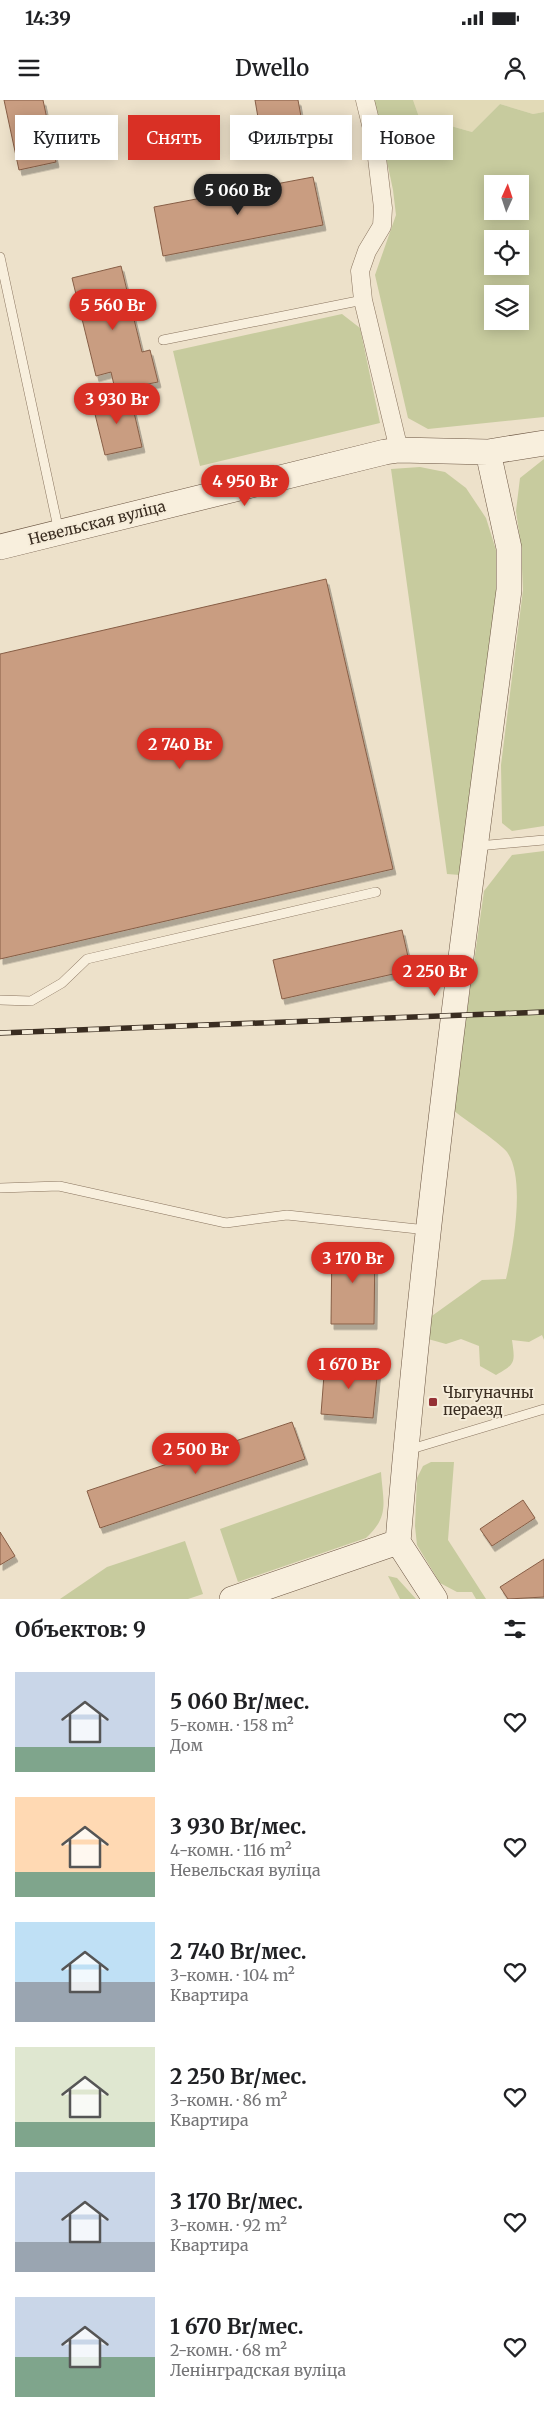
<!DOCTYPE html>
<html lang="ru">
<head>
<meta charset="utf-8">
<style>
  :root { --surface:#fff; --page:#f6f6f6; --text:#202124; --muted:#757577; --accent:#d93025 }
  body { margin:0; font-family:Merriweather,serif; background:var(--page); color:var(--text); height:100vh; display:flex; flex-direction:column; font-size:19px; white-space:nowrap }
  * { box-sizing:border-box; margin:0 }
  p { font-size:16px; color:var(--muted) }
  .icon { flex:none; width:28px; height:28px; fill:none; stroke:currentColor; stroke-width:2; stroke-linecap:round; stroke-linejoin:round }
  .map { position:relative; height:1499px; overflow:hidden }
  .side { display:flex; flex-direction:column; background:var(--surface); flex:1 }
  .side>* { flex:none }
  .banner { position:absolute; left:15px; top:15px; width:515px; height:45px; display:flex; gap:10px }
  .needle { width:32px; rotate:3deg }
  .fabs { position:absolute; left:484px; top:75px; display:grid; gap:10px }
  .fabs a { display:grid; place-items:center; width:45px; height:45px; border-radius:0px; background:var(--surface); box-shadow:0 2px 12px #0003; font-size:25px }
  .price { position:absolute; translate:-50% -42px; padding:0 11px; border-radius:18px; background:var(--accent); color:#fff; font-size:16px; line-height:32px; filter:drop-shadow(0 1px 2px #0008) }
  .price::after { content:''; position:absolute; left:50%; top:30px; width:15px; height:11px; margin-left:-8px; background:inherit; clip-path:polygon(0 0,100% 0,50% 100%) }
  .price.active { background:#222; color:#fff }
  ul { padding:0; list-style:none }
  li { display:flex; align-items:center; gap:15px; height:125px; padding:0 15px }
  li span { display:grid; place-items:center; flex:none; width:140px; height:100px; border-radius:0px; color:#555 }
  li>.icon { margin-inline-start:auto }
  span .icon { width:60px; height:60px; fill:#fffc; stroke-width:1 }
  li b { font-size:21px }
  h2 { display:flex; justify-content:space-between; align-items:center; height:60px; padding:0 15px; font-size:21px }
  .tag { padding:0 18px; border-radius:0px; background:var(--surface); box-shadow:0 2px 12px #0003; font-size:18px; line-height:45px }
  .tag.active { background:var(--accent); color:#fff }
  .status { display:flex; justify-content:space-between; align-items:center; height:35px; padding:0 25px; background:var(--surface); direction:ltr }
  .status svg { height:14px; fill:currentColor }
  header { display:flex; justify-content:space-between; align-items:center; height:65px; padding:0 15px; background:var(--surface); font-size:22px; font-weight:600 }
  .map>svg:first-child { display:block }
</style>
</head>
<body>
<div class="status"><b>14:39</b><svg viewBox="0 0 49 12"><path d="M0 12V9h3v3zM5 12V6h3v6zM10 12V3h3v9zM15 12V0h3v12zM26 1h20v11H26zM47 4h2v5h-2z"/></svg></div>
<header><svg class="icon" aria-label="menu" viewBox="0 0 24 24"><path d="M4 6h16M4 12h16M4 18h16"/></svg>Dwello<svg class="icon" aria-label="person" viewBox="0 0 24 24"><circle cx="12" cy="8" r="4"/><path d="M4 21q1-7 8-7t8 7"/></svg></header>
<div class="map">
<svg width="544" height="1499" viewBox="0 0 544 1499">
  <defs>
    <filter id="shadow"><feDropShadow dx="3" dy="5.5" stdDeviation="0" flood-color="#0004"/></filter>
  </defs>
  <rect width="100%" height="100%" fill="#ede1ca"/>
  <path fill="#e2dab7" d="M413,0H544V12L533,14L500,4L472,32L419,17Z"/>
  <path fill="#c7cb9e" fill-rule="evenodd" d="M374,0H413L419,17L472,32L500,4L533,14L544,12V317L428,329L408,318L375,175L396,115L393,90ZM492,84H520V111H492ZM492,139H520V166H492ZM492,194H520V221H492Z
    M342,214L360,228L380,323L200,366L173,251Z
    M544,359V726L512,731L502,723L501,665L523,490L521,446L516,411L520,378Z
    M420,367L445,372L466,388L486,418L496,450L497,488L460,775L447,774L391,369Z
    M544,751V1240L542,1235L529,1242L512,1240C515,1262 516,1264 496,1275L480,1266L479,1246L461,1239L446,1244L428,1239L429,1218L482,1180L506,1179C513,1149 526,1078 507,1052C498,1041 465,1020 453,1010L484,791L512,755Z
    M431,1362H454L448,1440L486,1499H476L472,1492H457L440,1483L417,1445L415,1426L417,1378L423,1366Z
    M381,1372C383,1402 390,1416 366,1438L238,1482L220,1429Z
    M185,1441L203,1494L188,1499H60L107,1467Z
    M388,1476L397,1478L416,1499H400Z"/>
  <path fill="#c99d81" stroke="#875e46" filter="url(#shadow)" d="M4,0H43L56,62L19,70Z
    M255,0H298L304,33L262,41Z
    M313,77L323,125L163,156L154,107Z
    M121,166L142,252L150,250L158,282L138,286L139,293L117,298L111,272L96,276L72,178Z
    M130,295L142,347L105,355L92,302L117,296V298Z
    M326,479L393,769L0,859V554Z
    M402,830L411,870L282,899L273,860Z
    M332,1143L375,1144L374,1224H331Z
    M325,1262L378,1267L373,1318L321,1314Z
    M292,1322L305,1359L100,1428L87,1391Z
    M523,1400L535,1418L492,1446L480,1429Z
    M0,1432L15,1456L0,1465Z
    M544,1459V1497L508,1499L500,1487Z"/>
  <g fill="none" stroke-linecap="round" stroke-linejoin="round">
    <g stroke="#89745f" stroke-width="10">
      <path id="lane" d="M0,157L59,432
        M163,240L363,200
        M478,746L544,740
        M0,900L31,901L62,883L87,859L376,792
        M0,1088L59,1086L226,1123L287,1115L427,1130
        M408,1350L544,1309"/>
    </g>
    <g stroke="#89745f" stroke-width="19">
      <path id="street" d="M365,0L375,41L383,108L382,126L367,151L360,171L363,200L399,350"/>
    </g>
    <g stroke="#6b5542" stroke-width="26">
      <path id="secondary" d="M0,447L385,352L399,350L488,352L544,343
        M398,1442C424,1124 467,807 509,490V448L488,352
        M398,1442L435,1499
        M232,1499L398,1442"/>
    </g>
    <use href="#lane" stroke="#f8efdd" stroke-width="9"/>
    <use href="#street" stroke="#f8efdd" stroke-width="18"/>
    <use href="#secondary" stroke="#f8efdd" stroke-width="25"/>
    <g stroke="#3a2d21" stroke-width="5.5">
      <path id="rail" d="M0,933L544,912"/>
    </g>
    <use href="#rail" stroke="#f5ecd9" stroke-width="4" stroke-dasharray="11" stroke-linecap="butt"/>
  </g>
  <rect fill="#953135" stroke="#f5ecd9" stroke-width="2" x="428" y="1297" width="10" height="10" rx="2.5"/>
  <g text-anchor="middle" stroke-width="4" stroke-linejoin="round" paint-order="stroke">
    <g font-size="15" fill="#3a2d21" stroke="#f5ecd9">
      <text transform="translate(97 423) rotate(-14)" y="5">Невельская вуліца</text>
    </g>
    <g font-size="15" fill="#3a2d21" stroke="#f5ecd9" text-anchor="start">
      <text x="443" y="1298">Чыгуначны<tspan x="443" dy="17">пераезд</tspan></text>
    </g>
  </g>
</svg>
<div class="fabs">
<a><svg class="needle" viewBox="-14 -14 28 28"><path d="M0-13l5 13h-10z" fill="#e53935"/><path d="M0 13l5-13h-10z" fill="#757577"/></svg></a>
<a><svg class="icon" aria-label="locate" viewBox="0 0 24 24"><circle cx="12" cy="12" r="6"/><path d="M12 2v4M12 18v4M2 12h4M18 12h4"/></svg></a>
<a><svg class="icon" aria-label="layers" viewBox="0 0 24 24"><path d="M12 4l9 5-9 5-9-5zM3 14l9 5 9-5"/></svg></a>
</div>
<b class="price active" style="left:238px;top:116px">5 060 Br</b>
<b class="price" style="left:113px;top:231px">5 560 Br</b>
<b class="price" style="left:117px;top:325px">3 930 Br</b>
<b class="price" style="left:245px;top:407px">4 950 Br</b>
<b class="price" style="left:180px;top:670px">2 740 Br</b>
<b class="price" style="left:435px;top:897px">2 250 Br</b>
<b class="price" style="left:353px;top:1184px">3 170 Br</b>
<b class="price" style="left:349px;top:1290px">1 670 Br</b>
<b class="price" style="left:196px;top:1375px">2 500 Br</b>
<div class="banner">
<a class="tag">Купить</a>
<a class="tag active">Снять</a>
<a class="tag">Фильтры</a>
<a class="tag">Новое</a>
</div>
</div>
<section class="side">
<h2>Объектов: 9<svg class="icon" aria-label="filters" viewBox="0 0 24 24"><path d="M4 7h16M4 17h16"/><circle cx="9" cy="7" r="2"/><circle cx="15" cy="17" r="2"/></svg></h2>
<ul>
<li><span style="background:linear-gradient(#c9d6e8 75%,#7fa58c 0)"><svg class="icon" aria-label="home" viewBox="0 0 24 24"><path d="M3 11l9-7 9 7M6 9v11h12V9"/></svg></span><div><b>5 060 Br/мес.</b><p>5-комн. · 158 m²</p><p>Дом</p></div><svg class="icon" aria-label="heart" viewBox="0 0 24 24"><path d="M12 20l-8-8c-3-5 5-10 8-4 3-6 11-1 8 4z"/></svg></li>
<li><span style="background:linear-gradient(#ffd9b3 75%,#7fa58c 0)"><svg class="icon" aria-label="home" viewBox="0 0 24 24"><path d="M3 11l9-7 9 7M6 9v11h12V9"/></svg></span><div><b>3 930 Br/мес.</b><p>4-комн. · 116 m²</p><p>Невельская вуліца</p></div><svg class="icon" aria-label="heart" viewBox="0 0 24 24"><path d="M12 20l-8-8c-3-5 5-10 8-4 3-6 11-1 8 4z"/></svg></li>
<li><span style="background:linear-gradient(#bfe0f5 60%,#9aa5b1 0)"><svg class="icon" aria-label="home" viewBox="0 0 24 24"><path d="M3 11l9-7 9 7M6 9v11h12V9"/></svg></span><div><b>2 740 Br/мес.</b><p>3-комн. · 104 m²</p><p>Квартира</p></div><svg class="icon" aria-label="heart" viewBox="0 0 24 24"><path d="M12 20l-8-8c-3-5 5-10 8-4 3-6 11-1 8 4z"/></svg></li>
<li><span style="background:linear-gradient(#dfe7d0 75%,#7fa58c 0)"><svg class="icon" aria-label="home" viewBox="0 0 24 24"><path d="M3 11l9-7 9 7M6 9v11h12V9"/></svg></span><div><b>2 250 Br/мес.</b><p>3-комн. · 86 m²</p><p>Квартира</p></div><svg class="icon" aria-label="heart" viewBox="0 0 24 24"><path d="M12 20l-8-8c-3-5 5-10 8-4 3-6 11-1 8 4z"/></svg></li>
<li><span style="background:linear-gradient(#c9d6e8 70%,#9aa5b1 0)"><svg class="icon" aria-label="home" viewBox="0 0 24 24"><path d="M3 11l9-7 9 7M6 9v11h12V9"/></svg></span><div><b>3 170 Br/мес.</b><p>3-комн. · 92 m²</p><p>Квартира</p></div><svg class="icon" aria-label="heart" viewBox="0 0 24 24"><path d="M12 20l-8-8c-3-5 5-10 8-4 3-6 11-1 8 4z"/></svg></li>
<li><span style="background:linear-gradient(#c9d6e8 60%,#7fa58c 0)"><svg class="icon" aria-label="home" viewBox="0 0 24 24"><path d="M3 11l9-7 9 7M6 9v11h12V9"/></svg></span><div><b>1 670 Br/мес.</b><p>2-комн. · 68 m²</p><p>Ленінградская вуліца</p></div><svg class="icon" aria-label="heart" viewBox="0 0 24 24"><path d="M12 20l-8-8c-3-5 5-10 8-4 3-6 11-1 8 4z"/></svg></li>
</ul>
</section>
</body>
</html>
